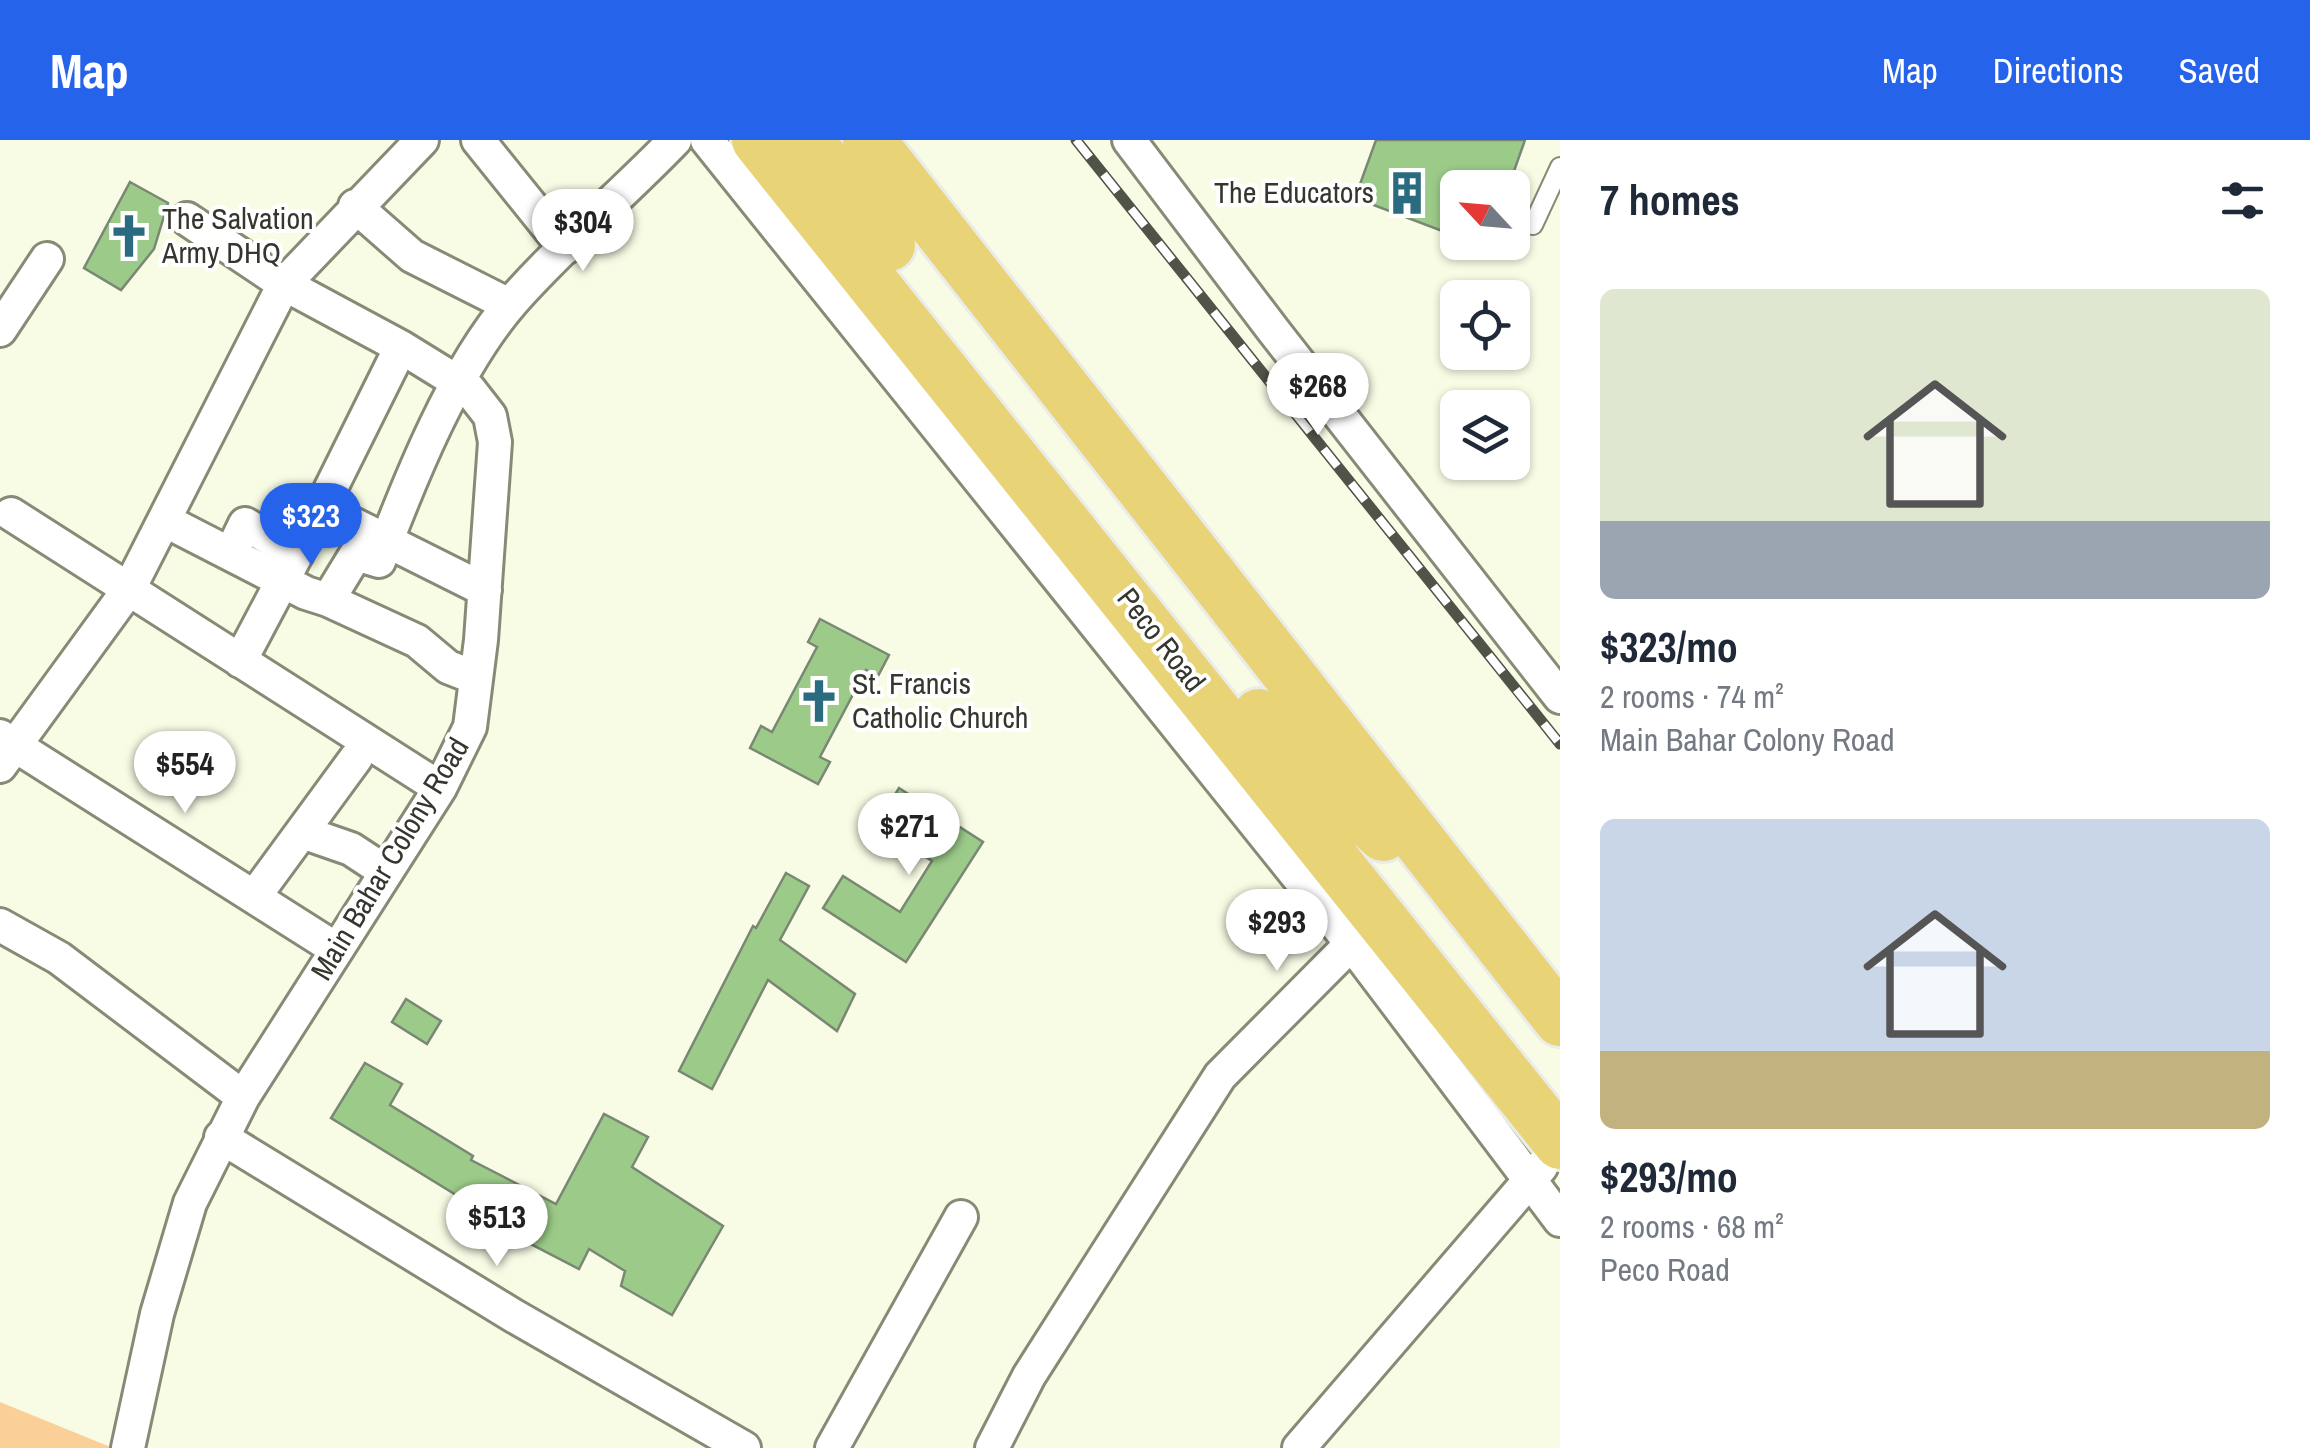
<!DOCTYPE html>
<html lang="en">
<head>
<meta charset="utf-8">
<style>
  :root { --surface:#fff; --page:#f2f2f3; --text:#1f2937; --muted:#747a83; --accent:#2563eb }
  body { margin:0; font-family:"Archivo Narrow",sans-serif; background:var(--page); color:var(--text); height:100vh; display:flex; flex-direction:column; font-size:38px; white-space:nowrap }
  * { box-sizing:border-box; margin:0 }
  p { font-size:32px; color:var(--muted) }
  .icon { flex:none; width:55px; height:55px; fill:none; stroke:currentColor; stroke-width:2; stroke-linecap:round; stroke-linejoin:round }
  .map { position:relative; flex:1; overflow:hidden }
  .sheet { display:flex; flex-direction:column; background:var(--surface); width:750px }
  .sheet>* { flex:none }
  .needle { width:65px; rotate:296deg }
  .controls { position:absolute; left:1440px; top:30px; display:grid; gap:20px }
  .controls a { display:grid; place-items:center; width:90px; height:90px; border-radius:15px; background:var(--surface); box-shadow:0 2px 8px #0004; font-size:50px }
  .price { position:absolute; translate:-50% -85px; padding:0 22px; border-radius:35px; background:#fff; color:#222; font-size:32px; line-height:65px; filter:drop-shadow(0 2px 5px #0008) }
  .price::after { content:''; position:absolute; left:50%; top:60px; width:30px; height:22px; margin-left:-15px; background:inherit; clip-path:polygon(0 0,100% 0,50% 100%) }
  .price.selected { background:var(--accent); color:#fff }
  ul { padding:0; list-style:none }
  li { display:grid; align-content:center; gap:20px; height:530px; padding:0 40px }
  li span { display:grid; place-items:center; height:310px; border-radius:15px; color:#555 }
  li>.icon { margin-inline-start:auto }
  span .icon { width:180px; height:180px; fill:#fffc; stroke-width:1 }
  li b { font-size:42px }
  h2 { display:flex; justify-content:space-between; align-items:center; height:120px; padding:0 40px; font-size:42px }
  header { display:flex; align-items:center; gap:60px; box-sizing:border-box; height:140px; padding:0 50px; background:var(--accent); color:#fff }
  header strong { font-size:48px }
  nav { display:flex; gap:55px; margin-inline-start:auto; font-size:35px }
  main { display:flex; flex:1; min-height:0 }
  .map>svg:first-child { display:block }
</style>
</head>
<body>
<header>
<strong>Map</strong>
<nav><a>Map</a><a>Directions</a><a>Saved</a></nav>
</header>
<main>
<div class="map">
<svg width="1560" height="1308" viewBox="0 0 1560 1308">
  <rect width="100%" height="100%" fill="#f8fce5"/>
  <path fill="#fbd098" d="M0,1262L113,1308H0Z"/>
  <path fill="#9ccb89" stroke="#798774" stroke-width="2.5" d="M1376,0H1525L1508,48H1458V97L1355,58Z
    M130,42L168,63L154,109L121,150L84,128Z
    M820,479L889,515L878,536L866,530L820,617L830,622L818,644L750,608L761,586L772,592L817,507L808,502Z
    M899,648L983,702L906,822L823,768L843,736L900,772L932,721L876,685Z
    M786,733L809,746L780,800L855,854L837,891L768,840L712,949L679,931L753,786L756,788Z
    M406,859L441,881L427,904L392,882Z
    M365,923L402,944L390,965L473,1016L471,1020L556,1064L604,974L648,997L632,1027L723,1086L672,1175L621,1146L625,1131L589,1109L579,1129L465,1070L469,1063L331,978Z"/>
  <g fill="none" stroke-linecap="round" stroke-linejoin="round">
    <g stroke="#878a75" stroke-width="22">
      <path id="service" d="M1533,85L1560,27"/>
    </g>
    <g stroke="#878a75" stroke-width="38">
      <path id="minor" d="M478,0L565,108
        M707,0L1351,803L1560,1080
        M1129,0L1273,190L1560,557
        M355,66L412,116L509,165
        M0,190L47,119
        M401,207L321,368L485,450
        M11,374L440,648
        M164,380L306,453L328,460
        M231,413L245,384L297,414
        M240,521L321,368
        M476,538L448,527L417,501L328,460L356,414L379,421C410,339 454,229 512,162C562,105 622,55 675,0
        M0,596L336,809
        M0,626L129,449L284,144L422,0
        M302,692L351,709L386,732
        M254,757L356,618
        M0,785L59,818L243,957
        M221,997L514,1176L744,1308
        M128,1308L157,1174L190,1063L243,957L440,648L470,587L481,500L495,302L490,276L469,249L401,207L284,144L187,79
        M832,1308L961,1077
        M992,1308L1029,1236L1220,936L1367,788
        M1299,1308L1541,1027"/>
    </g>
    <g stroke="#ebebea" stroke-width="58">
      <path id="primary" d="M758,0L1560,1003
        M807,0L889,105
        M869,0L1560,880
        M1259,575L1302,622L1383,695"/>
    </g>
    <use href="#service" stroke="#fff" stroke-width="18"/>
    <use href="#minor" stroke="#fff" stroke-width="32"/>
    <use href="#primary" stroke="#e8d477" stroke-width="52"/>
    <g stroke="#505348" stroke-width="11">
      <path id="rail" d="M1076,0L1560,604"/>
    </g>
    <use href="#rail" stroke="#fff" stroke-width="8" stroke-dasharray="22" stroke-linecap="butt"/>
  </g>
  <defs>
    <g id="building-bare" transform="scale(3.45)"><path d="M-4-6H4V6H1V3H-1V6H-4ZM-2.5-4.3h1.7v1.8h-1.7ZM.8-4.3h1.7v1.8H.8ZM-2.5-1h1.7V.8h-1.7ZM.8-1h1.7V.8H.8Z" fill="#2a6b7f" stroke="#fff" stroke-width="2.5" paint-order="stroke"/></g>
    <g id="church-bare" transform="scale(3.45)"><path d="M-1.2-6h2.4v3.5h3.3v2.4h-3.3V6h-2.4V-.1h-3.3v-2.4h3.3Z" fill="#2a6b7f" stroke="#fff" stroke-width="2.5" paint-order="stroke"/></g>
  </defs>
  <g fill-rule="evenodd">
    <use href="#building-bare" x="1407" y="53"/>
    <use href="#church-bare" x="129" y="96"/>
    <use href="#church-bare" x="819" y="561"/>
  </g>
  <g text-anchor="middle" stroke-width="8" stroke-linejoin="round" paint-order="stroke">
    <g font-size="30" fill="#35372e" stroke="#fff" text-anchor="start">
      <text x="1374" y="63" text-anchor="end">The Educators</text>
      <text x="162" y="89">The Salvation<tspan x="162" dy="34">Army DHQ</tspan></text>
      <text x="852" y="554">St. Francis<tspan x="852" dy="34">Catholic Church</tspan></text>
    </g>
    <g font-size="30" fill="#35372e" stroke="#fff">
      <text transform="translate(1161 500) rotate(52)" y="10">Peco Road</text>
      <text transform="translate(390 719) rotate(-59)" y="10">Main Bahar Colony Road</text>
    </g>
  </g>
</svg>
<div class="controls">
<a><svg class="needle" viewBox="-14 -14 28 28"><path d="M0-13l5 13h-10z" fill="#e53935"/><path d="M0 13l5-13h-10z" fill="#747a83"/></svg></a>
<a><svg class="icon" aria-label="locate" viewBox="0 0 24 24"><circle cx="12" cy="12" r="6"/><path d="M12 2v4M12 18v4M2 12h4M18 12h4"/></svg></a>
<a><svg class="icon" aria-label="layers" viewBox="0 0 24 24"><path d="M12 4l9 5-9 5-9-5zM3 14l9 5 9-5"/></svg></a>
</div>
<b class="price" style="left:583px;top:134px">$304</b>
<b class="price" style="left:1318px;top:298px">$268</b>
<b class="price selected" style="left:311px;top:428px">$323</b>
<b class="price" style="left:185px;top:676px">$554</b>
<b class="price" style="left:909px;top:738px">$271</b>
<b class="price" style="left:1277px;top:834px">$293</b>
<b class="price" style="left:497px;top:1129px">$513</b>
</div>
<section class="sheet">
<h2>7 homes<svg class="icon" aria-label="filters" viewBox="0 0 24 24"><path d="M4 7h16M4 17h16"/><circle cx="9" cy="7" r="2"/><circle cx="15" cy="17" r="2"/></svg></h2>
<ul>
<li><span style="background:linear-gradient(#dfe7d0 75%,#9aa5b1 0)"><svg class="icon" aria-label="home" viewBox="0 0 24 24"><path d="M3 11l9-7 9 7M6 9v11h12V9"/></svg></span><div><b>$323/mo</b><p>2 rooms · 74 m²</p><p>Main Bahar Colony Road</p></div></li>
<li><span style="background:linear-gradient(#c9d6e8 75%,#c2b280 0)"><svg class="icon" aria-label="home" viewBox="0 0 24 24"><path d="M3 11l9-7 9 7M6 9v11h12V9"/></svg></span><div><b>$293/mo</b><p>2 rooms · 68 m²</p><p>Peco Road</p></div></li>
</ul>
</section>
</main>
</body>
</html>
